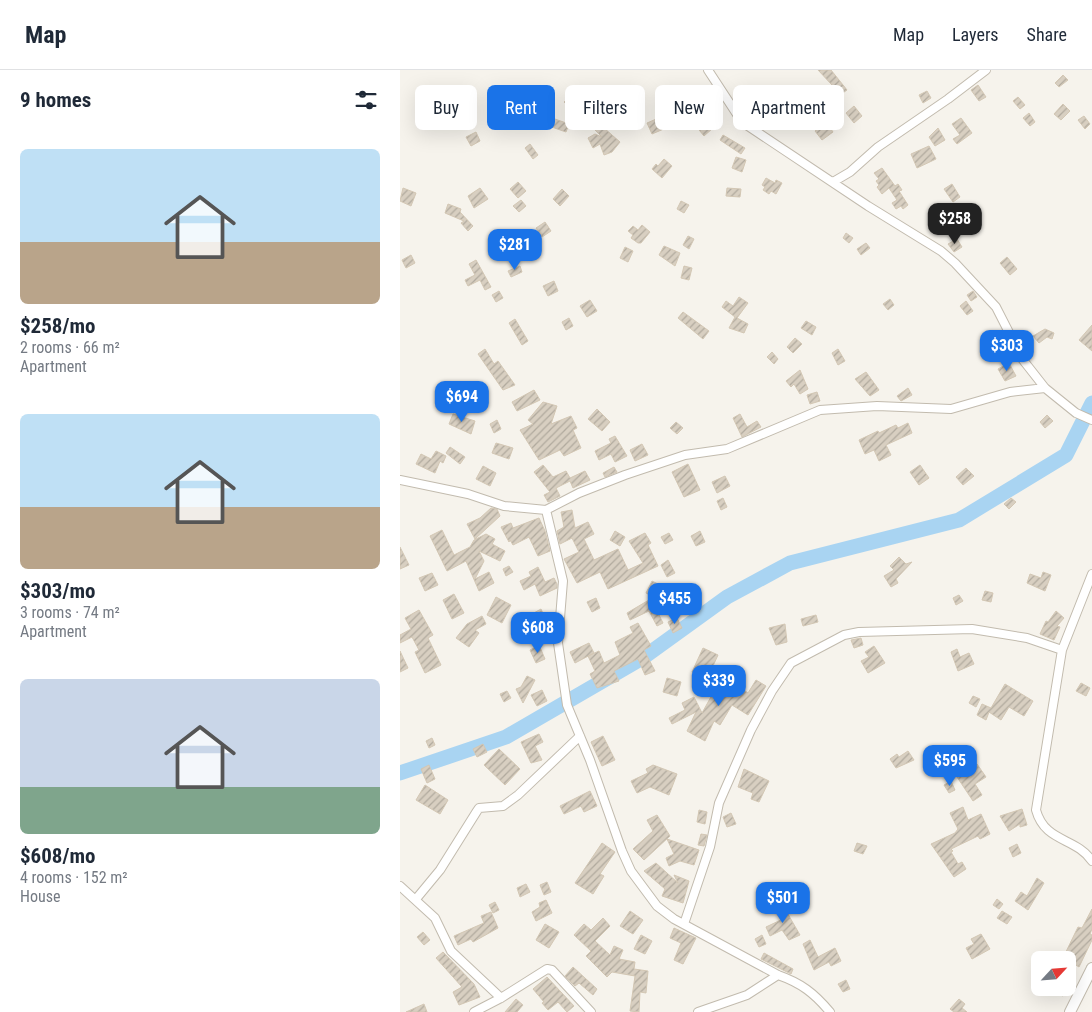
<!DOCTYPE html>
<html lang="en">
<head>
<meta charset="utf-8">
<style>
  :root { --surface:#fff; --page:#f6f6f7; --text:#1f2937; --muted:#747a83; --line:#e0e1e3; --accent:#1a73e8 }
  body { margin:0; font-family:"Roboto Condensed",sans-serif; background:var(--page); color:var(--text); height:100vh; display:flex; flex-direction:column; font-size:19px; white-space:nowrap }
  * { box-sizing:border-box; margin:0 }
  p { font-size:16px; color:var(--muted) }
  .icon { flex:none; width:28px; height:28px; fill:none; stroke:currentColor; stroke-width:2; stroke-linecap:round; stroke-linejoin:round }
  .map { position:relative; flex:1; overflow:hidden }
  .panel { display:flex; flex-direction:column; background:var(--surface); width:400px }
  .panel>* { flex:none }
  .banner { position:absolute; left:15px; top:15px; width:475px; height:45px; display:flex; gap:10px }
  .needle { width:32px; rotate:64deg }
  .buttons { position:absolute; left:631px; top:881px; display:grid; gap:10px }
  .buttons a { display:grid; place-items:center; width:45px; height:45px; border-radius:8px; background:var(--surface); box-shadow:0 5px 20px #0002; font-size:25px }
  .price { position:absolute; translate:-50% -42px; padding:0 11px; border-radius:10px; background:var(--accent); color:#fff; font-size:16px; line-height:32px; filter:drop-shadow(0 1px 2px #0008) }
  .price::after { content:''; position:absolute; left:50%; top:30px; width:15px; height:11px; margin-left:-8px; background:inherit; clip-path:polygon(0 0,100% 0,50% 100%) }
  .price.selected { background:#222; color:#fff }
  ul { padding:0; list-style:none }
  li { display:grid; align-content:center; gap:10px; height:265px; padding:0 20px }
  li span { display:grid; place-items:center; height:155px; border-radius:8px; color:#555 }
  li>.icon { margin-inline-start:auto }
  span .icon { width:90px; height:90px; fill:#fffc; stroke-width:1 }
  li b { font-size:21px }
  h2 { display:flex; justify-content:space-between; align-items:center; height:60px; padding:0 20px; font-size:21px }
  .tag { padding:0 18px; border-radius:8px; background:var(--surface); box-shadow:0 5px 20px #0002; font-size:18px; line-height:45px }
  .tag.selected { background:var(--accent); color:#fff }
  header { display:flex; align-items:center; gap:30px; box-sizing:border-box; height:70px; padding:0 25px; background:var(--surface); border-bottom:1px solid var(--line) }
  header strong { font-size:24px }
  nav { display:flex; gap:28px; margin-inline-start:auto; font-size:18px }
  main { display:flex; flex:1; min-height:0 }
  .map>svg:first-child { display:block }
</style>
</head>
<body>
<header>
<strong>Map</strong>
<nav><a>Map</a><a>Layers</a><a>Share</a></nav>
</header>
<main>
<section class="panel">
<h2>9 homes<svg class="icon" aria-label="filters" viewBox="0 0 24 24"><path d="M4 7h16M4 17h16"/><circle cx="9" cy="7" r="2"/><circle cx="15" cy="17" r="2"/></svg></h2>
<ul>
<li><span style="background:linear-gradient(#bfe0f5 60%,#b9a48a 0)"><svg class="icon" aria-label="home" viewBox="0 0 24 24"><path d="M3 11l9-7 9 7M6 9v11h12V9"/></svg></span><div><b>$258/mo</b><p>2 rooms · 66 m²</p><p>Apartment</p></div></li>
<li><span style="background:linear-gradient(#bfe0f5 60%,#b9a48a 0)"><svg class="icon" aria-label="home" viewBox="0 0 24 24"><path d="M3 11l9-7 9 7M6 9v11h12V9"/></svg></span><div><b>$303/mo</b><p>3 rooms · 74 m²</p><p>Apartment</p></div></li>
<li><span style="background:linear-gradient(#c9d6e8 70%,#7fa58c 0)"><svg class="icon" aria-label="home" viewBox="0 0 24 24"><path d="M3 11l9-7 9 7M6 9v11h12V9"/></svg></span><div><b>$608/mo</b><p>4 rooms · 152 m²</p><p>House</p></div></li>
</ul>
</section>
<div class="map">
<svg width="692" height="942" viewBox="0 0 692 942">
  <defs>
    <pattern id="building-hatch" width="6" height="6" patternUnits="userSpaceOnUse" patternTransform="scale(1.25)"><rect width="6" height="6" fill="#d8cfc1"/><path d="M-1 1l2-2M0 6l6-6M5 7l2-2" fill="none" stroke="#b1aa9e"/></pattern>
  </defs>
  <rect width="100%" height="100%" fill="#f6f3ec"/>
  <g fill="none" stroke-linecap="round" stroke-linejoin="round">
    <path stroke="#a9d4f2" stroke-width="15" d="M0,703L106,667L244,587L327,527L390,493L559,450L666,385L692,333"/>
  </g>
  <path fill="url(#building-hatch)" stroke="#d3c7b4" d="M418,0H431L447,20L437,27L429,18L432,15Z
    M663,5L668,10L659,17L655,13Z
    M578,15L586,27L579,31L571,20Z
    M527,21L531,28L523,33L519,25Z
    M298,22L305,35L310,31L316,41L304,48L313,58L304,66L295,55L289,59L283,50L299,39L292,25Z
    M170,27L175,33L170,38L164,32Z
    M618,27L625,35L620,39L613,31Z
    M663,34L670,41L661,50L654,44Z
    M454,36L462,46L454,53L446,43Z
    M190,40L206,57L204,58L220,72L212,82L204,85L200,74L193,78L188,68L195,64L202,67L182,47Z
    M629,43L635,52L630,56L623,48Z
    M684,46L690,54L685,59L678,50Z
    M261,47L266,58L252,64L247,53Z
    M152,48L169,54L166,62L149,56Z
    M561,48L572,63L557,74L553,69L560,65L552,54Z
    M426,52L433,62L422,70L415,61Z
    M538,58L545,70L535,76L529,67Z
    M76,62L80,71L71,76L66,67Z
    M323,65L345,78L341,84L320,70Z
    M130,74L138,85L133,89L125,78Z
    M529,76L536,89L517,98L511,84Z
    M336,87L346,90L342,102L332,98Z
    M264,89L272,96L262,108L252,99L256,94L258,96Z
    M482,98L495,116L498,114L502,120L499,121L508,135L503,139L501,136L496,139L492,133L497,130L489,118L482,124L477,117L479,115L476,111L479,109L474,103Z
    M366,108L375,113L376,110L382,113L376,124L371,121L369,124L363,120L365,117L362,115Z
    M118,112L126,121L118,128L110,119Z
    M552,114L560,127L553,132L544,119Z
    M3,118L16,123L11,136L0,131Z
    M80,118L88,129L74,138L68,126Z
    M327,118L341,119L340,127L326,126Z
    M162,119L169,126L160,136L153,129Z
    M121,130L126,136L119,142L113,136Z
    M281,131L289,135L284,143L277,139Z
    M48,134L61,139L60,142L73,156L68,161L61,153L64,151L45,143Z
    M145,152L151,161L142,167L136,158Z
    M242,155L250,162L241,173H238L231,168L233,165L228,161L233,156L238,160Z
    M446,163L453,168L449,173L443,168Z
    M288,166L294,169L289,179L283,175Z
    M557,169L562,177L554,182L548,174Z
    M466,173L470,178L461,185L457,179Z
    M264,176L280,183L275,196L259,185Z
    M225,177L233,181L228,192L220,188Z
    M11,185L15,193L6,198L2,190Z
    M607,187L617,199L610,205L600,193Z
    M76,190L91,217L85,220L80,210L68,216L65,210L75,205L69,194Z
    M120,196L122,202L111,207L108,201Z
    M284,196L292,198L289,210L281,208Z
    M154,211L158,221L148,226L143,216Z
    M99,221L103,228L96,232L92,225Z
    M573,221L577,227L571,231L567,225Z
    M339,227L348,233L337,248L348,254L344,263L329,258L335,247L322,237L326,231L333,236Z
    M490,229L494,235L488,240L483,234Z
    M190,230L197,241L187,247L180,236Z
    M566,231L573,241L567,245L560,236Z
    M283,242L309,261L303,269L278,248Z
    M169,248L173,256L166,260L162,252Z
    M115,249L128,271L122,275L109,253Z
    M406,251L416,257L412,265L401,258Z
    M692,255V281L679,270Z
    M645,259L654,263L652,269L647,267L639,273L633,266Z
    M395,268L402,274L393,283L387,277Z
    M85,279L94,294L98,291L115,315L103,320L78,284Z
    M438,279L445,291L438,295L432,283Z
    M372,282L378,289L374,294L367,287Z
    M609,293L616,306L605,311L598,299Z
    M400,300L408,319L400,324L394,314L391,317L386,311Z
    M466,302L479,320L470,326L455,309Z
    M508,318L512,325L501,331L497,326Z
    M134,320L140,330L117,341L112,332Z
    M417,322L420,331L410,334L407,325Z
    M143,332L157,336L151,354L171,346L177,358L173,360L181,378L164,386L160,380L139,390L120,360L133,354L128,350Z
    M197,339L210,352L202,361L188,349Z
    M53,344L75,351L71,364L49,354Z
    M340,344L347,357L357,351L361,357L342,367L333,348Z
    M647,345L653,351L645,358L640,352Z
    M97,350L101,359L94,363L90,354Z
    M276,352L283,358L277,364L270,358Z
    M508,353L512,363L486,375L491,385L479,391L474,380L465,384L459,370L478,361L479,363L496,355L498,358Z
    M215,366L227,386L215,392L211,384L199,390L195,381L211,373L209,369Z
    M96,373L113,378L109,389L92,383Z
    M242,374L248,385L235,391L230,380Z
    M50,377L65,387L60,394L46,383Z
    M36,381L46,386L43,393L40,391L35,403L16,394L21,384L31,389Z
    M288,394L300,420L284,427L272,402Z
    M143,395L153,407L166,401L170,408L185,401L190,410L173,418L170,411L156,418L160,426L148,432L144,425L150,422L134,402Z
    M520,395L529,408L519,415L510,402Z
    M83,396L96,403L90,416L76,409Z
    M214,397L217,402L205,407L203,403Z
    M566,398L574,406L563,415L556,407Z
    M325,406L330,416L317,423L312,412Z
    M323,428L327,437L321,440L317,431Z
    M611,428L616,432L609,439L604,434Z
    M91,438L97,439L100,446L75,469L67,454L80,448Z
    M172,440L175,458L188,452L194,464L184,469L194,490L218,479L228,500L243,493L229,471L245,463L251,473L248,475L258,496L208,519L200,502L177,513L164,489L179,482L172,468L160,474L157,461L164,457L161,442Z
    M139,448L145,461L150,481L138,486L129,467L113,475L110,470L109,472L101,457L111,453L113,458Z
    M42,460L54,485L70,477L74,470L86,464L95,469L92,474L105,481L100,491L79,481L84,491L75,509L89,502L94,513L79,521L66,491L47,501L30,466Z
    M215,461L225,467L220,476L210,470Z
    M300,461L305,472L296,476L291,466Z
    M269,463L273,470L265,474L261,467Z
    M0,477L9,495L0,499Z
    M499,487L506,494L512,492L496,509L498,513L491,517L484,506L494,500L490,496Z
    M268,490L275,503L267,507L261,495Z
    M109,496L113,502L106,506L103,499Z
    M138,497L145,512L154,508L157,514V518L140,526L135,514L124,520L120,511L131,506L129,502Z
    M643,502L651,505L645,521L627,513L630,504L641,508Z
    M32,503L38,515L25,521L19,508Z
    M252,511L266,518L255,537L263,553L257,556L249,541L230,550L227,543L254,527L246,523Z
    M585,521L593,523L591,532L582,530Z
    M54,524L64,543L52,549L43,530Z
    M559,525L563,531L556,535L553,528Z
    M96,527L111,535L102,553L87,545Z
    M196,528L200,538L192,542L187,532Z
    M281,530L284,537L277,541L273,534Z
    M141,539L148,554L144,556L147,562L141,566L138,561L119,570L112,557L133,547L132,544Z
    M19,540L33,565L28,568L41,595L25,603L15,582L19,580L12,567L0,573V565L11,559L5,548Z
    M656,541L664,548L657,556L660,557L654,570L640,564L646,551L648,552Z
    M416,545L418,552L403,556L401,549Z
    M82,546L86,554L75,560L79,563L69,577L56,568L67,554Z
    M277,548L282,558L273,563L268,552Z
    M238,553L251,576L244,580L255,601L245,605L238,589L214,601L219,611L197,618L190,604L195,601L188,586L199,581L204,593L220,585L215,572L233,563L230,557Z
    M385,554L387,572L376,575L369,558Z
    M461,568L463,575L454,578L451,570Z
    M189,573L194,583L175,593L170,582Z
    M139,575L145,589L136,593L130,580Z
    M474,576L485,593L468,603L461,591L469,587L465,582Z
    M303,578L318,585L307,609L292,602Z
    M557,579L560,587L569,583L574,594L558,601L551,582Z
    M0,581L8,598L0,602Z
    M127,606L135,610L123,633L116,619L121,617Z
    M267,608L281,612L277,626L263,622Z
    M327,608L348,623L356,610L366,616L348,645L332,635L320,655L314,651L305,671L287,661L296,642L272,654L269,648L285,640L282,633L294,627L302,643L312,625L315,626Z
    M681,613L690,618L686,626L676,621Z
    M605,614L633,631L624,646L609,637L601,650L589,642L586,650L577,645L582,634L591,638Z
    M142,620L147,631L137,636L131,625Z
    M107,621L111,628L104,632L100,624Z
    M573,626L580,629L576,637L569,633Z
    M139,664L143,672L135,676L142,690L131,693L121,672Z
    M203,666L215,690L202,696L191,672Z
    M32,668L35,675L29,678L26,671Z
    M83,674L87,682L77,687L73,679Z
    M559,677L567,686L559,693L551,684Z
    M99,679L120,699L105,715L84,695Z
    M508,681L514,690L496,698L490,689L497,684L499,687Z
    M577,694L586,707L575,714L582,725L573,731L557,707Z
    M29,695L35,709L27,713L21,699Z
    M253,695L277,704L269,725L250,717L237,723L231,711L248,703L246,699Z
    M344,699L369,711L359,732L351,729L353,723L338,717Z
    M551,711L555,720L549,723L544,715Z
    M25,715L48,730L40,744L16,730Z
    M190,721L197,736L184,742L181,736L164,744L160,736Z
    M563,737L568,750L581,744L590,764L580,769L578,766L551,779L553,781L551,782L558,794L562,792L566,799L554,807L531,774L555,763L558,759L550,743Z
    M622,739L627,755L620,757V754L609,761L600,746Z
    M299,740L307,742L305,754L297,752Z
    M331,743L336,754L327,757L323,747Z
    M257,745L270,766L244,790L233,779L253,761L247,750Z
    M301,764L307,765L304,776L298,775Z
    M267,769L299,780L294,795L280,791L269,796L266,788L274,784Z
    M202,773L215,782L200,804L204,806L193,824L175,813Z
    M457,773L467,776L463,784L454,781Z
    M617,774L621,783L613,787L609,778Z
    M256,793L278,813L274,805L289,811L283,833L262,826L265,819L244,801Z
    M637,808L644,813L628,840L615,831L621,822L627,826Z
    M147,812L151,822L144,825L140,815Z
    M126,814L130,822L120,827L117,818Z
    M597,829L603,834L599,839L593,835Z
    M146,830L152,843L136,851L132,842L140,837L139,833Z
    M95,832L99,840L93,843L89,835Z
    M374,832L385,839L400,865L389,870L382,860L370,866L366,857L385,848L370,838Z
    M692,839V859L690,864L692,865V870L679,897L668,890H662L678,857L682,858Z
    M230,841L243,850L233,864L220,856Z
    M602,841L612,847L607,854L597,848Z
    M91,842L98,858L73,872L71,869L58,875L54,866L84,853L81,846Z
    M203,848L210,856L195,871L210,885L214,876L223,880L219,889L235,892L234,899L248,901L246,923L240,922L239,942L230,941L235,906L212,902L207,907L186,886L191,881L174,865L184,854L191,860Z
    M145,854L159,862L149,878L136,870Z
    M274,858L296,868L283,894L274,890L281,873L270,868Z
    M23,862L30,870L24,875L17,867Z
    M581,864L590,879L572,889L566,878L574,874L571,869Z
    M241,865L252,871L245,884L234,879Z
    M362,865L366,874L359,877L355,869Z
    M410,870L418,887L435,878L441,891L431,896L429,892L414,900L403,874Z
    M43,882L74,914L80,927L59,935L53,922L62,917L36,888Z
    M364,883L393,899L391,904L361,889Z
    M173,897L197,919L193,925L179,913L175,916L165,906Z
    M147,907L174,936L167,942L158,932L148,940L142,933L144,932L133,919Z
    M446,910L450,919L443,922L438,914Z
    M648,918H668L663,926Z
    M116,929L123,935L117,942H105Z
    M559,929L565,934L562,938L567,942H554L550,939Z
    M24,934L27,942H6Z"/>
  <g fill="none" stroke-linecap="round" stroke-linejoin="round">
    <g stroke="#c2bbae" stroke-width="10">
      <path id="minor" d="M308,0L342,52L468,136L541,181L555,193L596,237L623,290L645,318L676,343L692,350
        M433,112L450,102L478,77L548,29L586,0
        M0,410L68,424L104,436L146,440L179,423L225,405L285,385L327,379L420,340L477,336L551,339L610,322L645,318
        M146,440L163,511L158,573L167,635L190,690L222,781L231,801L257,836L274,849L378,905C401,913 414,923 430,942
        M692,504L662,580L636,740C645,773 676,767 692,791
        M0,816L35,848L51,881L101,928
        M16,829L40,800L77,741L79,738L103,736L118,725L180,666
        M284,854L310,777L319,733L351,660L372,621L391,593L444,565L459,562L572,559L627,568L662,580
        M74,942L101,928L147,899L152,900L191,942
        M298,942L347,925L378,905"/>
    </g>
    <g stroke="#c2bbae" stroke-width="12">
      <path id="tertiary" d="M670,942L692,898"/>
    </g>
    <use href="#minor" stroke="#fff" stroke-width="8"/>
    <use href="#tertiary" stroke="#fff" stroke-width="10"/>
  </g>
</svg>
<div class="buttons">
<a><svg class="needle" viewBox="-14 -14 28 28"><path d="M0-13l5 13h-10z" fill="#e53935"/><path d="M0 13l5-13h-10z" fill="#747a83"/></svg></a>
</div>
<b class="price selected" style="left:555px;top:175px">$258</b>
<b class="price" style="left:115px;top:201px">$281</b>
<b class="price" style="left:607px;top:302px">$303</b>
<b class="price" style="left:62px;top:353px">$694</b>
<b class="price" style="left:275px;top:555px">$455</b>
<b class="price" style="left:138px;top:584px">$608</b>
<b class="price" style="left:319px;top:637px">$339</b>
<b class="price" style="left:550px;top:717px">$595</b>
<b class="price" style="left:383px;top:854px">$501</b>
<div class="banner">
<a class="tag">Buy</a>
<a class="tag selected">Rent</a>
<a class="tag">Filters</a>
<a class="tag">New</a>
<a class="tag">Apartment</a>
</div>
</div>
</main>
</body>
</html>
